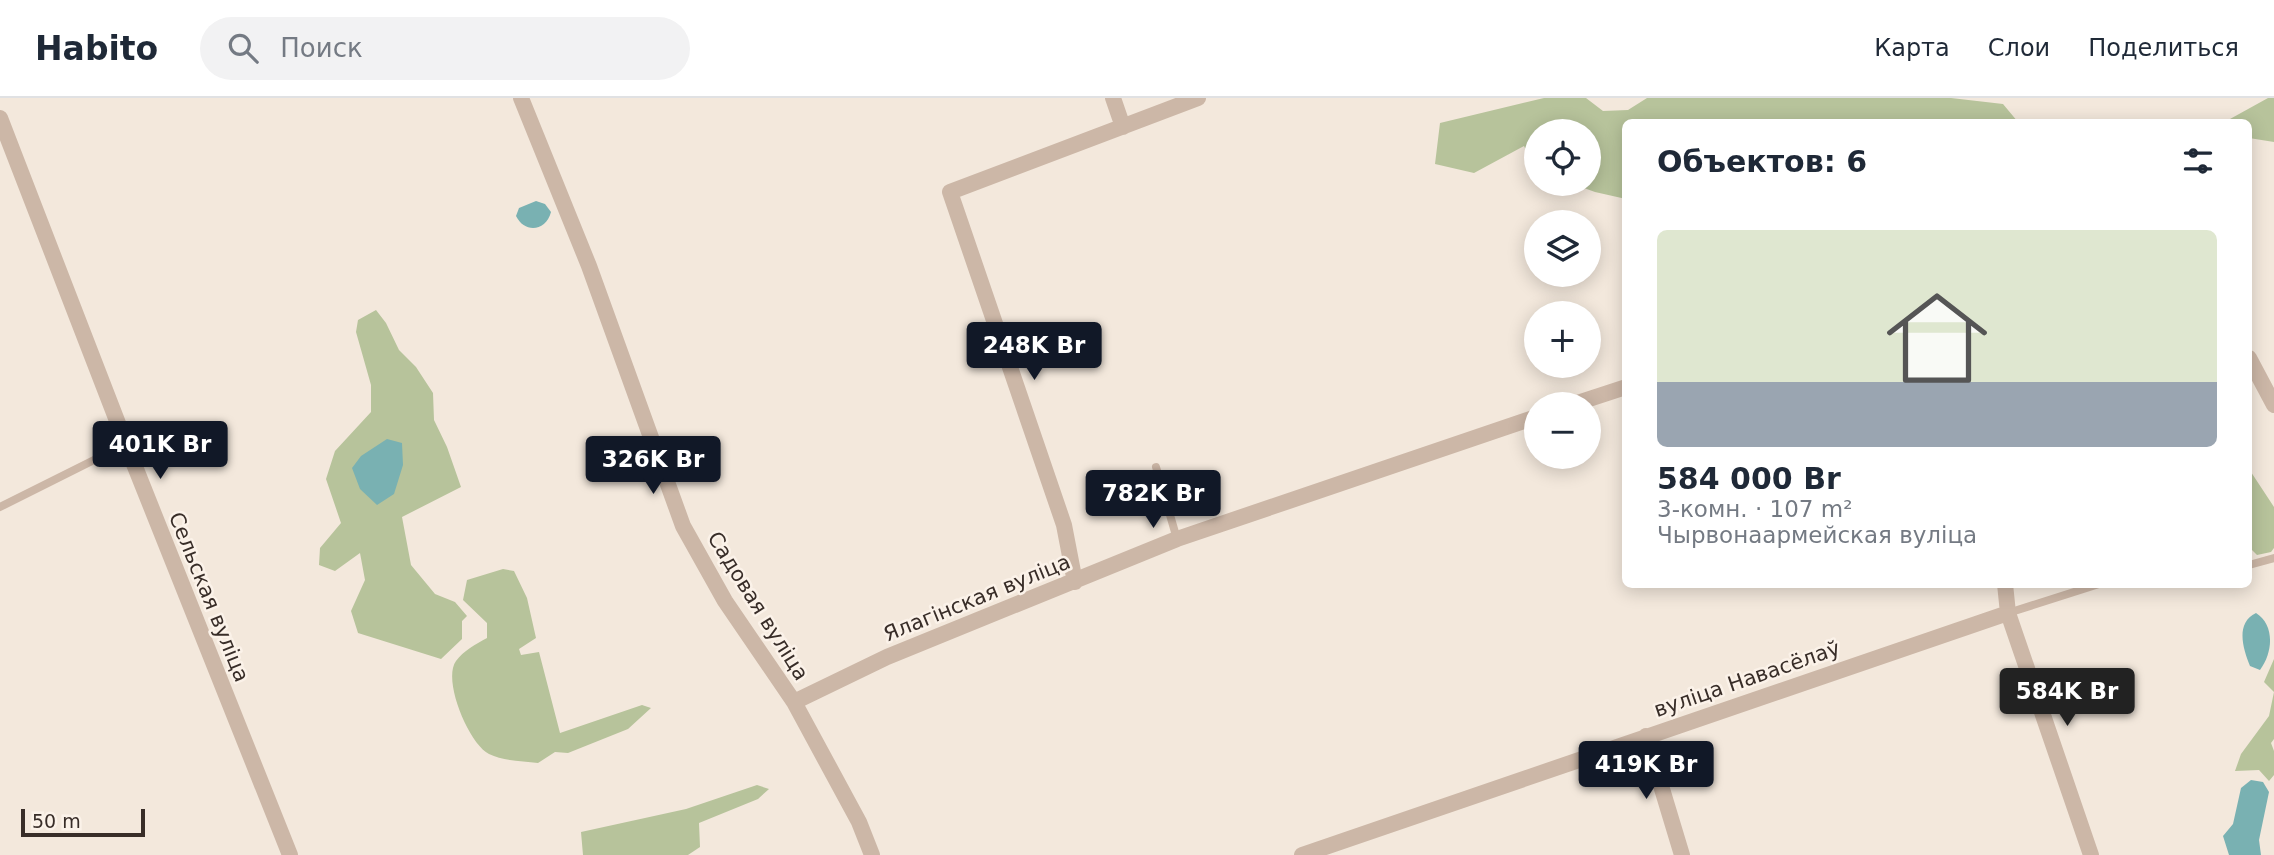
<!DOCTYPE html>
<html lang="ru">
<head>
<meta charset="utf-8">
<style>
  :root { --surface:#fff; --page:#f2f2f3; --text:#1f2937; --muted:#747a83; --line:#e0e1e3; --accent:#111827 }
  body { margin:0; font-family:"DejaVu Sans",sans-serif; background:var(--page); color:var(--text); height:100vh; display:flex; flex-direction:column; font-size:26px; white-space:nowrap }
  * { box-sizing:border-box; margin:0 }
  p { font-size:23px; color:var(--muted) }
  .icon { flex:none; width:38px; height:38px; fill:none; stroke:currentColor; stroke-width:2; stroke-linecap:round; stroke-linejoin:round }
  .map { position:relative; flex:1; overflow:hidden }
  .panel { position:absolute; left:1622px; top:21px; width:630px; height:469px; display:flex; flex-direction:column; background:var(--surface); border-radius:10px; box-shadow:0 4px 18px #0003 }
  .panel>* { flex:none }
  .fabs { position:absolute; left:1524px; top:21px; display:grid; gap:14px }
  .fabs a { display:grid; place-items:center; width:77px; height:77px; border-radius:50%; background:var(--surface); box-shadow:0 4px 18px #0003; font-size:35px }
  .scale { position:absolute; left:21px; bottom:18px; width:124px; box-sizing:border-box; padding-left:7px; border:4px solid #382d28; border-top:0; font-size:19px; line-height:24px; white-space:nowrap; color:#382d28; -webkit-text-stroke:5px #fbf2e9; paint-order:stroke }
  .price { position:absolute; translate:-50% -60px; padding:0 16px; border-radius:7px; background:var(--accent); color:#fff; font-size:23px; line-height:46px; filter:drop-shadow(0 2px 4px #0008) }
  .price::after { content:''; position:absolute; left:50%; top:42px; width:21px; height:16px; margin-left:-10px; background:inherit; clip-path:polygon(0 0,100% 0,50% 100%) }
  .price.selected { background:#222; color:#fff }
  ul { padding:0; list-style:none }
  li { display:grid; align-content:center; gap:14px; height:371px; padding:0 35px }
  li+li { border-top:2px solid var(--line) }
  li span { display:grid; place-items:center; height:217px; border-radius:10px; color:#555 }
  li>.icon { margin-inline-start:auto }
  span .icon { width:126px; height:126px; fill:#fffc; stroke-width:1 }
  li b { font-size:30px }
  h2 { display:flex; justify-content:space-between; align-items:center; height:84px; padding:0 35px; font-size:30px }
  header { display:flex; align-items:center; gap:42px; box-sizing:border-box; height:98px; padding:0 35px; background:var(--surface); border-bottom:2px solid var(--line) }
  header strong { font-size:33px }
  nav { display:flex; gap:38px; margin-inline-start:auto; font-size:24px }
  .search { width:490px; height:63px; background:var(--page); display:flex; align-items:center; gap:18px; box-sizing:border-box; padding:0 24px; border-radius:38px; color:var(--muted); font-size:26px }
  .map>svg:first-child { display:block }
</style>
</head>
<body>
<header>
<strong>Habito</strong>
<div class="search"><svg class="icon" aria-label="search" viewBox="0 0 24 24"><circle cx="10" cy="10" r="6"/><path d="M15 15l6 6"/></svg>Поиск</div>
<nav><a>Карта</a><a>Слои</a><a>Поделиться</a></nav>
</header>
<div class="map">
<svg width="2274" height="757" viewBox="0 0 2274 757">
  <rect width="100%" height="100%" fill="#f3e8dc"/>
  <path fill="#b7c39b" d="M1544,0H1586L1603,13L1628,12L1647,0H1951L2003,6L2018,24H1626V101L1595,94L1573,86H1589V33H1536V72L1524,48L1474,75L1435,66L1440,25Z
    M2268,0H2274V44L2249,40V24H2231L2230,21Z
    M376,212L386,225L399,252L416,269L433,295L434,322L447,349L461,389L402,419L411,467L435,496L455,504L467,518L462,523V541L441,561L358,535L351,513L365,482L360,455L335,473L319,467L320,450L341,425L326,381L335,353L371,314V287L356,234L358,222Z
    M2249,371L2274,409V450L2271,454L2257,457L2249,449Z
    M503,471L514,473L527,500L536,540L519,551L521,557L539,554L560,635L642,607L651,610L628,631L568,655L555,654L538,665C522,663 503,663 489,656C469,646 442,582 456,563C463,553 476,546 487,540V525L463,502L467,482Z
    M2274,561V641L2271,645L2274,653V677L2269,683L2259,672L2235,673L2241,656L2269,618L2274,594L2264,584Z
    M757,687L769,691L758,701L699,725L700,749L688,757H583L581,734L686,711Z"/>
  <path fill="#79b1b2" d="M536,103L545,106L551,114C546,133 525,136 516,118L519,110Z
    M387,341L402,345L403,367L394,396L377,407L360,391L352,370L361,358Z
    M2256,515C2274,526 2274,553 2260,572L2250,568C2243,551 2235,525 2256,515Z
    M2251,682L2263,684L2269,694L2259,742L2261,757H2229L2223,738L2233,726L2241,690Z"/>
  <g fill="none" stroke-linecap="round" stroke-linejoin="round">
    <path stroke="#ccb7a7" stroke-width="8" d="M1156,369L1177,441
      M0,409L126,346
      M2249,467L2274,460
      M2008,515L2099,486"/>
    <path stroke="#ccb7a7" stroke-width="16" d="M521,0L589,168L683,428L725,503L794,604L859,724L872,757
      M1113,0L1123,29
      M0,20L126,346L290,757
      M2249,260L2274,307
      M1574,306L1626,289
      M1075,484L1064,427L950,94L1198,0
      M2005,486L2008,515L2091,757
      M794,604L887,559L1177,441L1536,319
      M1646,638L1682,757
      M1302,757L2008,515"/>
  </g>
  <g text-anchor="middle" stroke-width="5" stroke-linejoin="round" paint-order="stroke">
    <g font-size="21" fill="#382d28" stroke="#fbf2e9">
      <text transform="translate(209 499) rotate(68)" y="7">Сельская вуліца</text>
      <text transform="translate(977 500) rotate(-22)" y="7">Ялагінская вуліца</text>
      <text transform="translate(758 508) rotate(58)" y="7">Садовая вуліца</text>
      <text transform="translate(1747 581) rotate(-19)" y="7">вуліца Навасёлаў</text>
    </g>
  </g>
</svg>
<div class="fabs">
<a><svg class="icon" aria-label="locate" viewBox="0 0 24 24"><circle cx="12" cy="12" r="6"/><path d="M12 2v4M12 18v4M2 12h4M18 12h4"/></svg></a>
<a><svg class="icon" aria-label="layers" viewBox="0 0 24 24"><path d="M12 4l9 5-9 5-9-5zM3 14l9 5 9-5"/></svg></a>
<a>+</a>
<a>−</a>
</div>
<div class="scale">50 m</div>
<b class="price" style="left:1034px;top:284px">248K Br</b>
<b class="price" style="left:160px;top:383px">401K Br</b>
<b class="price" style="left:653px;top:398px">326K Br</b>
<b class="price" style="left:1153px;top:432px">782K Br</b>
<b class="price selected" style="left:2067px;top:630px">584K Br</b>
<b class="price" style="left:1646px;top:703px">419K Br</b>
<section class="panel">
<h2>Объектов: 6<svg class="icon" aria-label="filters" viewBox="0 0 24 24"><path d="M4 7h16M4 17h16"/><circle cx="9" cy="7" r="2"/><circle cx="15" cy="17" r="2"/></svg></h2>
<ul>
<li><span style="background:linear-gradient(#dfe7d0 70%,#9aa5b1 0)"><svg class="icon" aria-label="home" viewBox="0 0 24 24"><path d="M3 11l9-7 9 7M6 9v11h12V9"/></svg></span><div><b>584 000 Br</b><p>3-комн. · 107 m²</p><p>Чырвонаармейская вуліца</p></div></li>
</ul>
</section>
</div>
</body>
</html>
